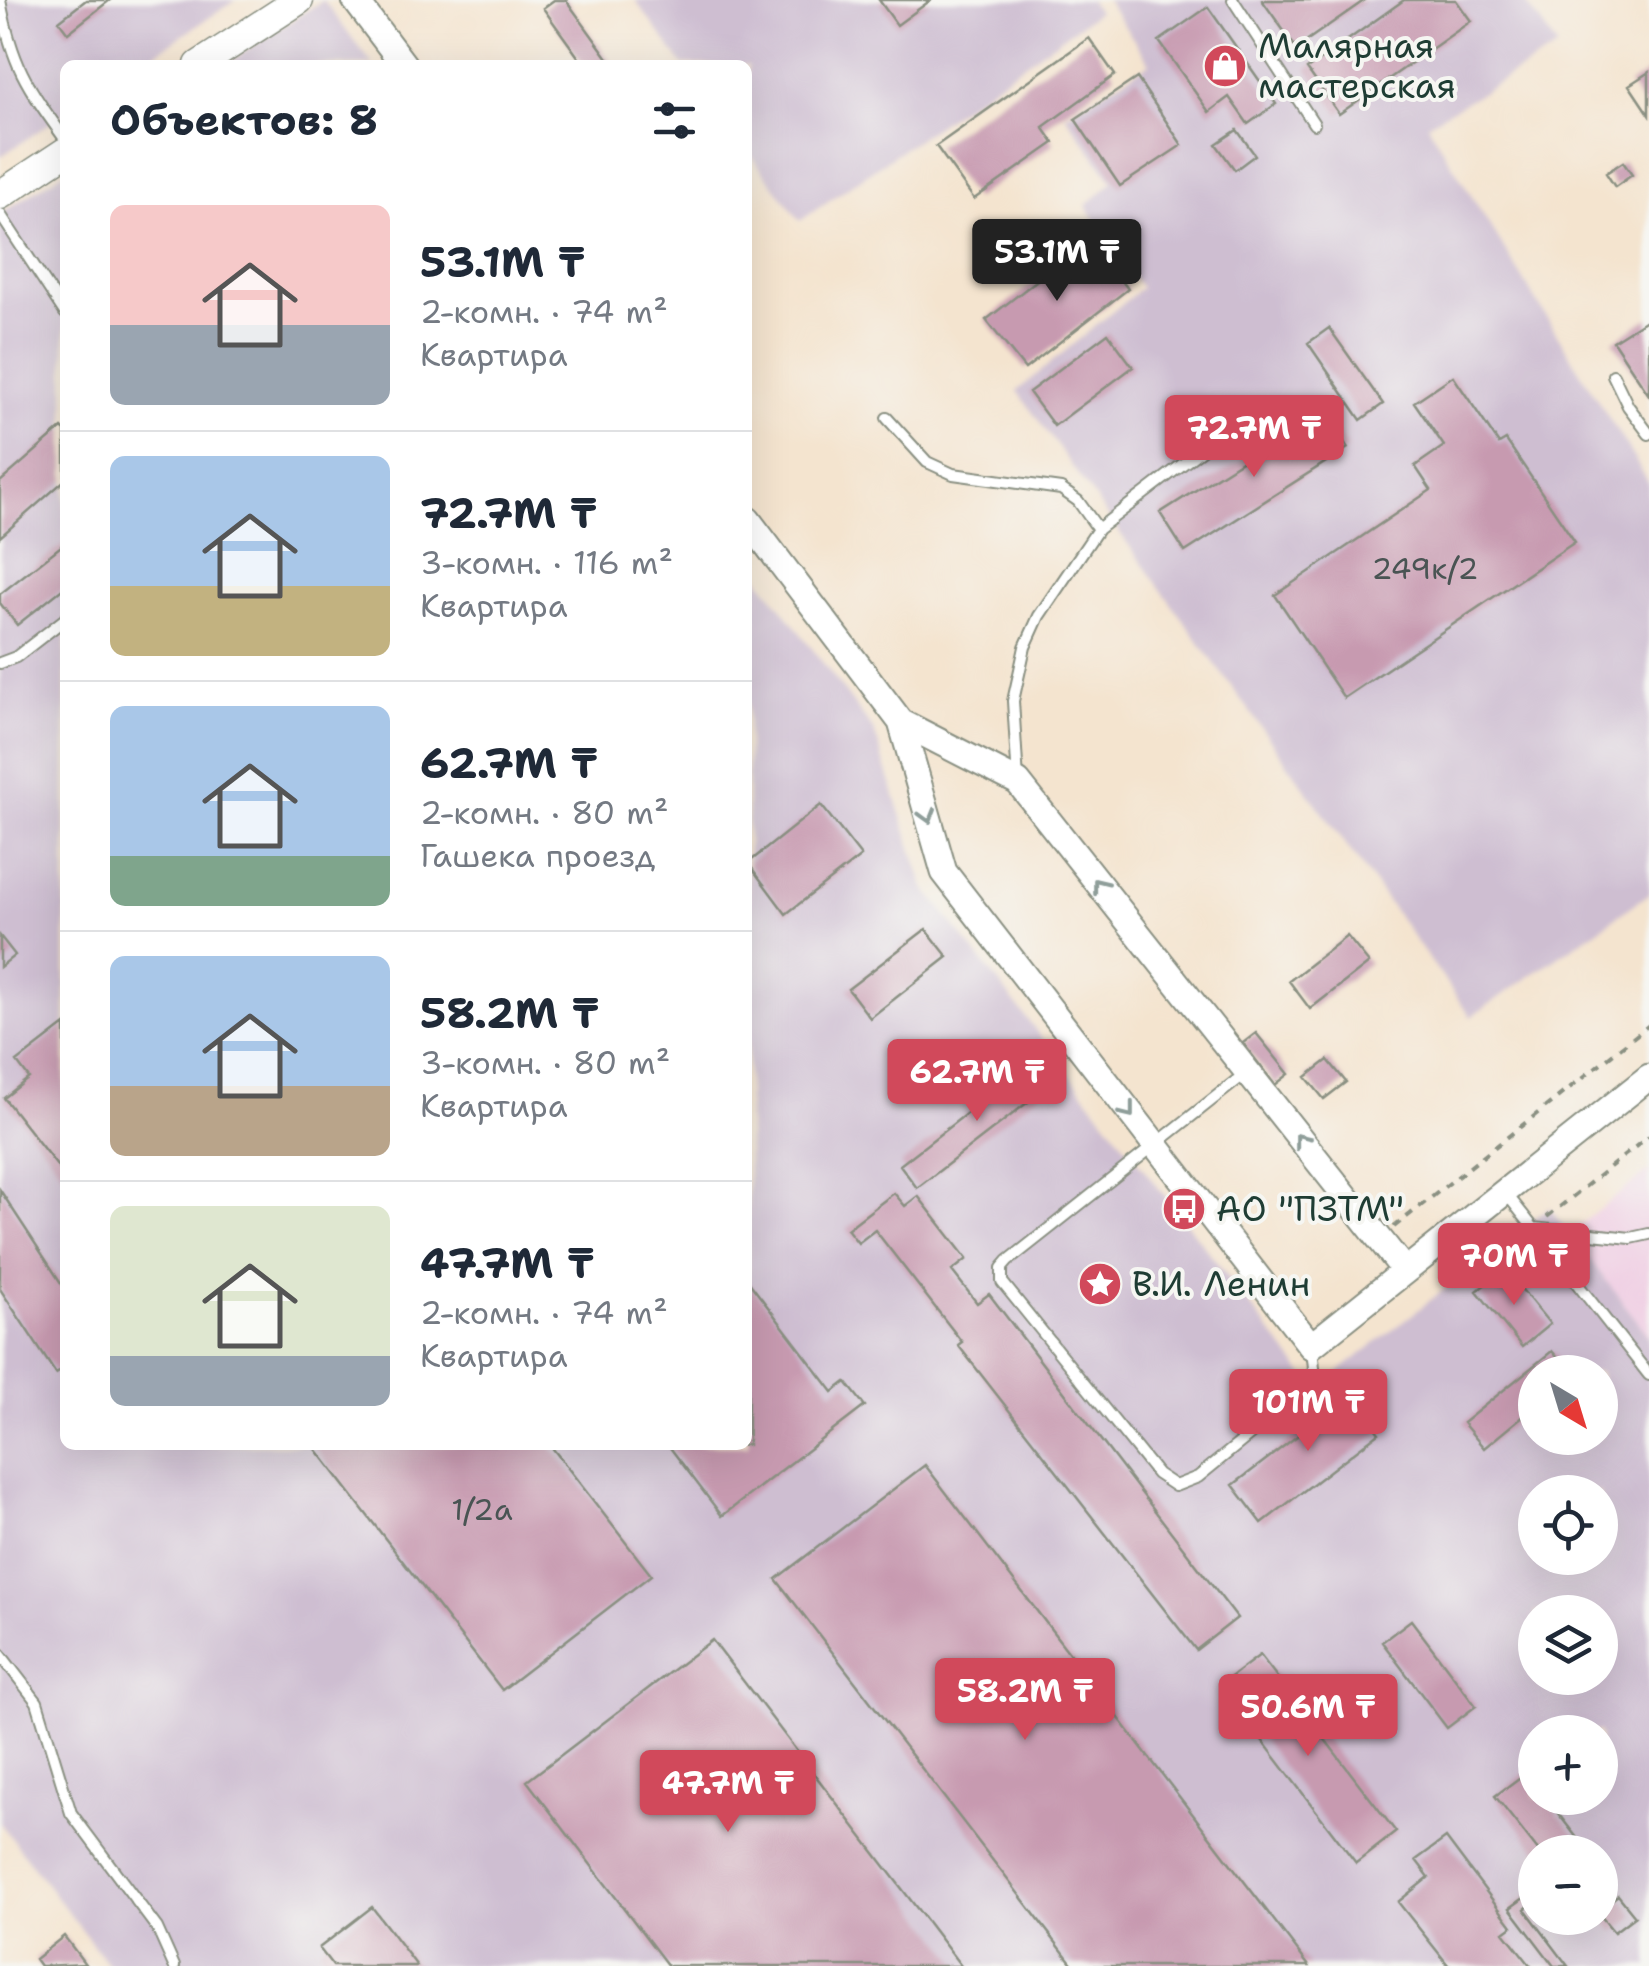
<!DOCTYPE html>
<html lang="ru">
<head>
<meta charset="utf-8">
<style>
  :root { --surface:#fff; --page:#f6f6f7; --text:#1f2937; --muted:#747a83; --line:#e0e1e3; --accent:#d1495b }
  body { margin:0; font-family:"Shantell Sans",sans-serif; background:var(--page); color:var(--text); height:100vh; display:flex; flex-direction:column; font-size:38px; white-space:nowrap }
  * { box-sizing:border-box; margin:0 }
  p { font-size:32px; color:var(--muted) }
  .icon { flex:none; width:55px; height:55px; fill:none; stroke:currentColor; stroke-width:2; stroke-linecap:round; stroke-linejoin:round }
  .map { position:relative; flex:1; overflow:hidden }
  .drawer { position:absolute; left:60px; top:60px; width:692px; height:1390px; display:flex; flex-direction:column; background:var(--surface); border-radius:15px; box-shadow:0 10px 40px #0002 }
  .drawer>* { flex:none }
  .needle { width:65px; rotate:142deg }
  .tools { position:absolute; left:1518px; top:1355px; display:grid; gap:20px }
  .tools a { display:grid; place-items:center; width:100px; height:100px; border-radius:50%; background:var(--surface); box-shadow:0 10px 40px #0002; font-size:50px }
  .price { position:absolute; translate:-50% -85px; padding:0 22px; border-radius:10px; background:var(--accent); color:#fff; font-size:32px; line-height:65px; filter:drop-shadow(0 2px 5px #0008) }
  .price::after { content:''; position:absolute; left:50%; top:60px; width:30px; height:22px; margin-left:-15px; background:inherit; clip-path:polygon(0 0,100% 0,50% 100%) }
  .price.active { background:#222; color:#fff }
  ul { padding:0; list-style:none }
  li { display:flex; align-items:center; gap:30px; height:250px; padding:0 50px }
  li+li { border-top:2px solid var(--line) }
  li span { display:grid; place-items:center; flex:none; width:280px; height:200px; border-radius:15px; color:#555 }
  li>.icon { margin-inline-start:auto }
  span .icon { width:120px; height:120px; fill:#fffc; stroke-width:1 }
  li b { font-size:42px }
  h2 { display:flex; justify-content:space-between; align-items:center; height:120px; padding:0 50px; font-size:42px }
  .map>svg:first-child { display:block }
</style>
</head>
<body>
<div class="map">
<svg width="1649" height="1966" viewBox="0 0 1649 1966">
  <rect width="100%" height="100%" fill="#f6f6f2"/>
  <filter id="ink" filterUnits="userSpaceOnUse"><feTurbulence type="fractalNoise" baseFrequency=".01" numOctaves="2"/><feDisplacementMap in="SourceGraphic" scale="20" xChannelSelector="R" yChannelSelector="G"/><feConvolveMatrix kernelMatrix="1 2 1 2 8 2 1 2 1" color-interpolation-filters="sRGB"/></filter>
  <filter id="wash" filterUnits="userSpaceOnUse"><feTurbulence type="fractalNoise" baseFrequency=".0048" numOctaves="4" result="noise"/><feDisplacementMap in="SourceGraphic" scale="40" xChannelSelector="R" yChannelSelector="G"/><feGaussianBlur stdDeviation="2.25" result="paint"/><feColorMatrix in="noise" values="0 0 0 0 0 0 0 0 0 0 0 0 0 0 0 0 0 1.4 0 .05"/><feComposite in="paint" operator="in"/></filter>
  <g filter="url(#wash)">
    <rect width="100%" height="100%" fill="#f4e4cf"/>
    <path fill="#f0d0e4" d="M1649,1171V1336L1569,1233Z"/>
    <path fill="#cebed1" fill-rule="evenodd" d="M0,0H236L138,65H65V113L0,157Z
      M323,0L373,65H225Z
      M635,0H1089L1098,12L800,221L748,151V65H683Z
      M1106,0H1524L1558,48L1427,124L1649,483V894L1471,1017L1017,391L1141,288L1086,206L1113,181L1065,115L1150,63Z
      M65,171V1445H748V563L874,731L925,888L1316,1390L1549,1207L1649,1336V1966H109L0,1823V214ZM1535,1372H1600V1438H1535ZM1535,1492H1600V1558H1535ZM1535,1612H1600V1678H1535ZM1535,1732H1600V1798H1535ZM1535,1852H1600V1918H1535Z"/>
    <g id="blocks">
      <path fill="#c79ab0" d="M86,0H110L68,33L59,21Z
        M554,0H566L613,65H584L543,8Z
        M879,0H931L897,25Z
        M1262,0H1365L1296,48Z
        M1404,0H1456L1471,21L1339,114L1307,69Z
        M1208,7L1276,104L1248,124L1229,97L1209,112L1159,41Z
        M1089,38L1115,75L1043,127L1054,143L974,199L936,146Z
        M1649,72V115L1629,85Z
        M1137,78L1182,145L1120,186L1075,119Z
        M1237,130L1255,155L1235,170L1216,144Z
        M1623,162L1632,175L1615,187L1606,173Z
        M1090,239L1128,289L1025,369L986,320Z
        M1649,318V395L1613,341Z
        M1329,328L1383,404L1361,420L1308,343Z
        M1108,333L1133,367L1054,426L1029,392Z
        M1453,376L1499,444L1506,440L1575,542L1344,698L1275,595L1431,490L1415,466L1444,446L1414,402Z
        M1323,409L1348,448L1185,552L1160,513Z
        M62,428L65,431V480L0,537V482Z
        M65,543V587L17,625L0,603V594Z
        M821,805L861,856L786,914L748,863Z
        M926,929L948,957L870,1018L848,989Z
        M0,936L15,955L0,967Z
        M1347,936L1369,963L1310,1009L1289,981Z
        M65,1025V1176L4,1098L29,1078L17,1062Z
        M1256,1033L1289,1074L1275,1085L1243,1043Z
        M1037,1059L1054,1082L917,1188L900,1165Z
        M1328,1060L1346,1082L1324,1099L1306,1077Z
        M0,1190L65,1289V1368L56,1374L0,1289Z
        M894,1193L905,1206L918,1196L967,1259L952,1271L977,1303L989,1294L1237,1618L1196,1650L958,1345L962,1342L875,1230L858,1243L847,1229Z
        M1505,1269L1550,1324L1522,1347L1477,1291Z
        M748,1281L833,1392L846,1382L865,1406L722,1516L668,1445H748Z
        M1552,1351L1570,1372H1535V1406L1484,1448L1463,1423Z
        M1341,1384L1379,1433L1262,1523L1233,1485L1305,1430L1296,1418Z
        M313,1445H550L651,1575L502,1690Z
        M925,1465L1309,1966H1074L776,1579Z
        M1411,1620L1476,1706L1447,1728L1382,1642Z
        M712,1640L961,1966H668L527,1781Z
        M1260,1655L1396,1832L1356,1863L1220,1685Z
        M1527,1772L1535,1783V1798H1546L1588,1852H1539L1495,1796Z
        M1446,1838L1512,1926L1504,1932L1531,1966H1449L1398,1902L1429,1877L1416,1860Z
        M1535,1890V1901L1525,1909L1568,1966H1554L1510,1908Z
        M1618,1895L1635,1916L1614,1932L1600,1915V1909Z
        M372,1907L417,1966H333L319,1948Z
        M64,1936L85,1964L40,1966L35,1959Z"/>
    </g>
  </g>
  <g filter="url(#ink)">
    <use href="#blocks" fill-opacity="0" stroke="#8a9082" stroke-width="2.5"/>
    <g fill="none" stroke-linecap="round" stroke-linejoin="round">
      <g stroke="#8a9082" stroke-width="14">
        <path id="service" d="M0,0C12,66 27,86 65,139
          M1233,0L1314,124
          M0,214L65,313
          M1613,375L1628,406L1649,434
          M887,418L927,462L953,474L1061,489L1078,501L1098,529
          M0,663L16,657L65,619
          M1018,781L1013,701L1025,647L1039,616L1098,529L1260,405
          M1246,1073L1008,1261L1002,1268V1282L1157,1474L1175,1486L1198,1477L1306,1389L1314,1368L1312,1348
          M1505,1192L1649,1375
          M1533,1228L1631,1238L1649,1234
          M0,1654L37,1702L71,1813L157,1928L174,1966"/>
      </g>
      <g stroke="#8a9082" stroke-width="29">
        <path id="tertiary" d="M355,0L404,65
          M748,520L901,722L944,872L1311,1346L1649,1077
          M901,722L1018,782L1405,1271"/>
      </g>
      <g stroke="#8a9082" stroke-width="31">
        <path id="secondary" d="M199,65L299,0
          M0,195L65,152"/>
      </g>
      <path stroke="#8a9082" stroke-width="4" stroke-dasharray="8 8" stroke-linecap="butt" d="M1547,1217L1649,1136
        M1394,1227L1649,1025"/>
      <use href="#service" stroke="#fff" stroke-width="10"/>
      <use href="#tertiary" stroke="#fff" stroke-width="25"/>
      <use href="#secondary" stroke="#fff" stroke-width="28"/>
    </g>
    <defs><path id="oneway-chevron" d="M-2-3.5L2.5 0L-2 3.5" fill="none" stroke-width="1.6" stroke-linecap="round" stroke-linejoin="round" transform="scale(2.5)"/></defs>
    <g stroke="#8f9e9a">
      <use href="#oneway-chevron" transform="translate(928 816) rotate(74)"/>
      <use href="#oneway-chevron" transform="translate(1099 885) rotate(-128)"/>
      <use href="#oneway-chevron" transform="translate(1128 1111) rotate(52)"/>
      <use href="#oneway-chevron" transform="translate(1301 1140) rotate(-128)"/>
    </g>
  </g>
  <defs>
    <g id="shop-disc" transform="scale(2.25)"><circle r="9.5" fill="#d1495b" stroke="#f6f6f2"/><path d="M-5-2.5h2.3a2.7 3.5 0 0 1 5.4 0H5L5.5 6h-11ZM-1.5-2.5h3a1.5 2.3 0 0 0-3 0Z" fill="#fff"/></g>
    <g id="bus-disc" transform="scale(2.25)"><circle r="9.5" fill="#d1495b" stroke="#f6f6f2"/><path d="M-5-6H5V4H4V6H2V4H-2V6H-4V4H-5ZM-3.5-4V0h7V-4ZM-3.5 1.2v1.5H-2V1.2ZM2 1.2v1.5H3.5V1.2Z" fill="#fff"/></g>
    <g id="sight-disc" transform="scale(2.25)"><circle r="9.5" fill="#d1495b" stroke="#f6f6f2"/><path d="M0-6L1.8-2.2L6-1.7L2.9 1.2L3.7 5.4L0 3.3L-3.7 5.4L-2.9 1.2L-6-1.7L-1.8-2.2Z" fill="#fff"/></g>
  </defs>
  <g fill-rule="evenodd">
    <use href="#shop-disc" x="1225" y="66"/>
    <use href="#bus-disc" x="1184" y="1209"/>
    <use href="#sight-disc" x="1100" y="1284"/>
  </g>
  <g text-anchor="middle" stroke-width="8" stroke-linejoin="round" paint-order="stroke">
    <g font-size="30" fill="#495453">
      <text x="1425" y="579">249к/2</text>
      <text x="482" y="1520">1/2а</text>
    </g>
    <g font-size="35" fill="#1f3d34" stroke="#f6f6f2" text-anchor="start">
      <text x="1258" y="58">Малярная<tspan x="1258" dy="40">мастерская</tspan></text>
      <text x="1216" y="1221">АО "ПЗТМ"</text>
      <text x="1132" y="1296">В.И. Ленин</text>
    </g>
  </g>
</svg>
<div class="tools">
<a><svg class="needle" viewBox="-14 -14 28 28"><path d="M0-13l5 13h-10z" fill="#e53935"/><path d="M0 13l5-13h-10z" fill="#747a83"/></svg></a>
<a><svg class="icon" aria-label="locate" viewBox="0 0 24 24"><circle cx="12" cy="12" r="6"/><path d="M12 2v4M12 18v4M2 12h4M18 12h4"/></svg></a>
<a><svg class="icon" aria-label="layers" viewBox="0 0 24 24"><path d="M12 4l9 5-9 5-9-5zM3 14l9 5 9-5"/></svg></a>
<a>+</a>
<a>−</a>
</div>
<b class="price active" style="left:1057px;top:304px">53.1M ₸</b>
<b class="price" style="left:1254px;top:480px">72.7M ₸</b>
<b class="price" style="left:977px;top:1124px">62.7M ₸</b>
<b class="price" style="left:1514px;top:1308px">70M ₸</b>
<b class="price" style="left:1308px;top:1454px">101M ₸</b>
<b class="price" style="left:1025px;top:1743px">58.2M ₸</b>
<b class="price" style="left:1308px;top:1759px">50.6M ₸</b>
<b class="price" style="left:728px;top:1835px">47.7M ₸</b>
<section class="drawer">
<h2>Объектов: 8<svg class="icon" aria-label="filters" viewBox="0 0 24 24"><path d="M4 7h16M4 17h16"/><circle cx="9" cy="7" r="2"/><circle cx="15" cy="17" r="2"/></svg></h2>
<ul>
<li><span style="background:linear-gradient(#f6c9c9 60%,#9aa5b1 0)"><svg class="icon" aria-label="home" viewBox="0 0 24 24"><path d="M3 11l9-7 9 7M6 9v11h12V9"/></svg></span><div><b>53.1M ₸</b><p>2-комн. · 74 m²</p><p>Квартира</p></div></li>
<li><span style="background:linear-gradient(#a9c7e8 65%,#c2b280 0)"><svg class="icon" aria-label="home" viewBox="0 0 24 24"><path d="M3 11l9-7 9 7M6 9v11h12V9"/></svg></span><div><b>72.7M ₸</b><p>3-комн. · 116 m²</p><p>Квартира</p></div></li>
<li><span style="background:linear-gradient(#a9c7e8 75%,#7fa58c 0)"><svg class="icon" aria-label="home" viewBox="0 0 24 24"><path d="M3 11l9-7 9 7M6 9v11h12V9"/></svg></span><div><b>62.7M ₸</b><p>2-комн. · 80 m²</p><p>Гашека проезд</p></div></li>
<li><span style="background:linear-gradient(#a9c7e8 65%,#b9a48a 0)"><svg class="icon" aria-label="home" viewBox="0 0 24 24"><path d="M3 11l9-7 9 7M6 9v11h12V9"/></svg></span><div><b>58.2M ₸</b><p>3-комн. · 80 m²</p><p>Квартира</p></div></li>
<li><span style="background:linear-gradient(#dfe7d0 75%,#9aa5b1 0)"><svg class="icon" aria-label="home" viewBox="0 0 24 24"><path d="M3 11l9-7 9 7M6 9v11h12V9"/></svg></span><div><b>47.7M ₸</b><p>2-комн. · 74 m²</p><p>Квартира</p></div></li>
</ul>
</section>
</div>
</body>
</html>
